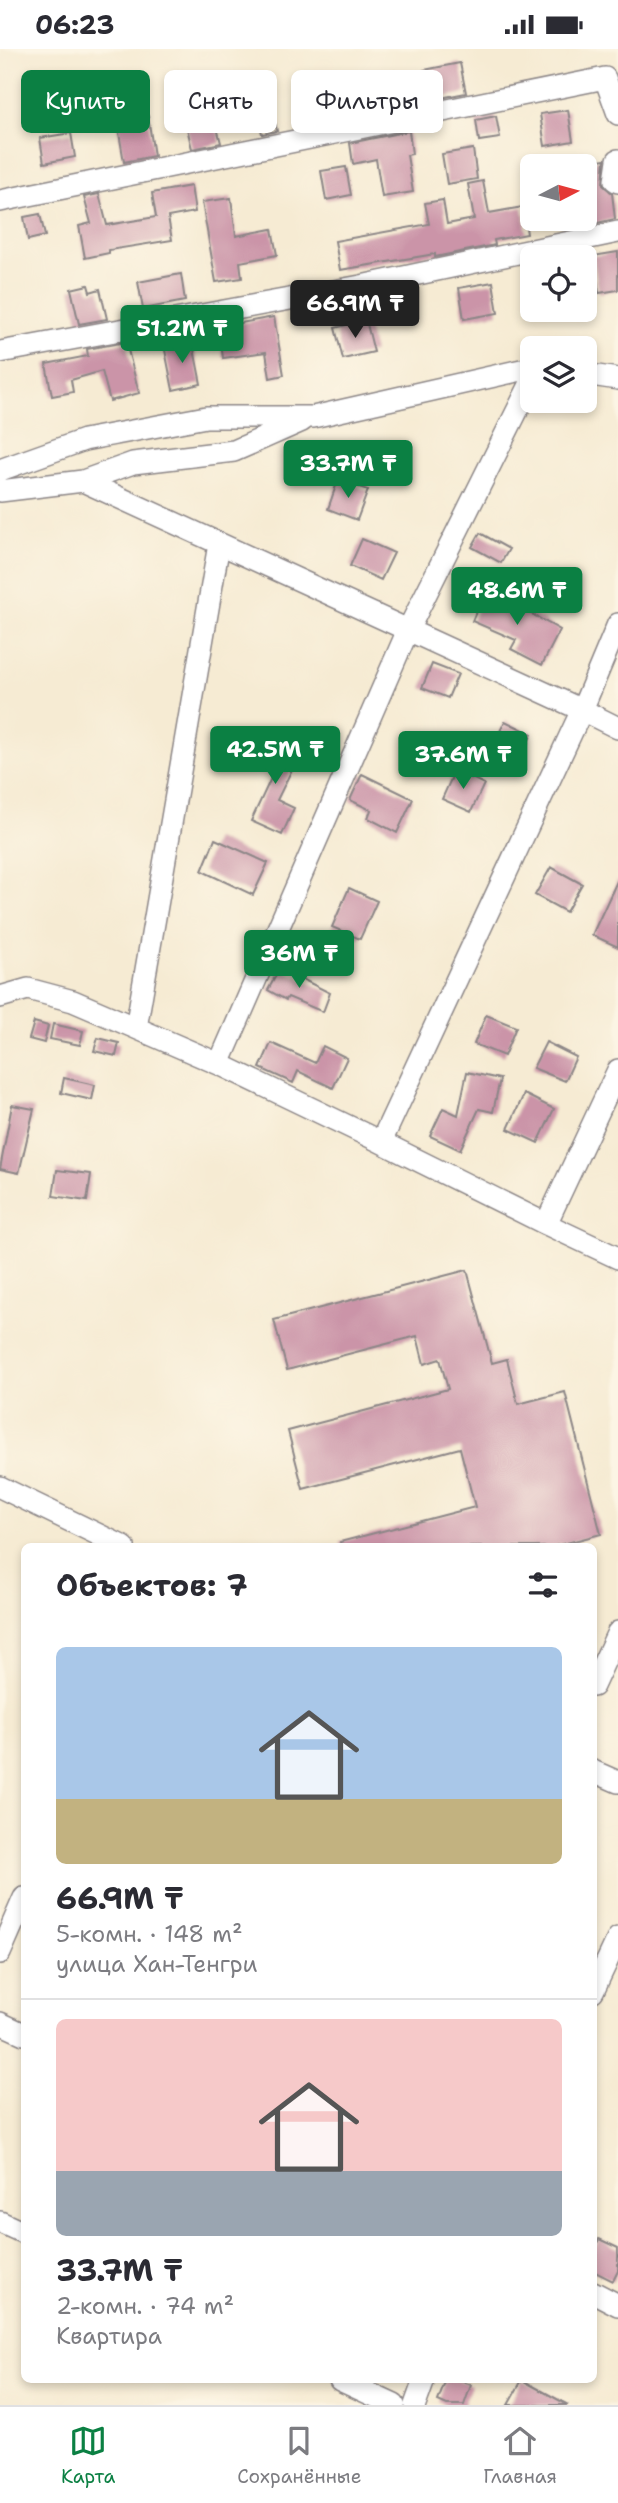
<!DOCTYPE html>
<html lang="ru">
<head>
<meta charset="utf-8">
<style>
  :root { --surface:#fff; --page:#f7f7f7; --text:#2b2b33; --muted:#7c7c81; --line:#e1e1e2; --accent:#0b8043 }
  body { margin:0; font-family:"Shantell Sans",sans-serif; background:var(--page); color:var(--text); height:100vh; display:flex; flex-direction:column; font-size:26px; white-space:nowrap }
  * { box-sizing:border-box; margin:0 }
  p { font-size:23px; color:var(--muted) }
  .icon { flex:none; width:38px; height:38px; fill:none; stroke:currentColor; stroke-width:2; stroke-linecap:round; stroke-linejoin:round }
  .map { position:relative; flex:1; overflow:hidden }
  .sheet { position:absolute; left:21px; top:1494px; width:576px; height:840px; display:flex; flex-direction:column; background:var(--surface); border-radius:10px; box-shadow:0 4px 10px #0003 }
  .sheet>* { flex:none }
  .banner { position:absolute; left:21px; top:21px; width:578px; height:63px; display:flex; gap:14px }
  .needle { width:46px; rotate:84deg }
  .fabs { position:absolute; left:520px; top:105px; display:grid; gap:14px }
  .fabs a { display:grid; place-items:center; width:77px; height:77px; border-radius:10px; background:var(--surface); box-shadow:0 4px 10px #0003; font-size:35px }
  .price { position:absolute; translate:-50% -60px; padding:0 16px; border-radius:7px; background:var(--accent); color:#fff; font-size:23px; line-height:46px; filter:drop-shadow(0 2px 4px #0008) }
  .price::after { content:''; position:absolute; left:50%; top:42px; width:21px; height:16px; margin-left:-10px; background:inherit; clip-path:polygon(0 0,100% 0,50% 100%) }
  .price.active { background:#222; color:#fff }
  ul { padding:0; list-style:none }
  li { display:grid; align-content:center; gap:14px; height:371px; padding:0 35px }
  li+li { border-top:2px solid var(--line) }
  li span { display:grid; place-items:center; height:217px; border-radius:10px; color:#555 }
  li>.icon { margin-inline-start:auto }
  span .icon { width:126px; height:126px; fill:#fffc; stroke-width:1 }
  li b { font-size:30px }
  h2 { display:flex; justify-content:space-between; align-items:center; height:84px; padding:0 35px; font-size:30px }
  .pill { padding:0 24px; border-radius:10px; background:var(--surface); box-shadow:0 4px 10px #0003; font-size:24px; line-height:63px }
  .pill.active { background:var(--accent); color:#fff }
  .status { display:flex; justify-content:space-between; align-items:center; height:49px; padding:0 35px; background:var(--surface); direction:ltr }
  .status svg { height:19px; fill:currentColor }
  .tab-bar { display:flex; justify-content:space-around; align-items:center; height:98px; border-top:2px solid var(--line); background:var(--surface); font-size:19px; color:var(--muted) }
  .tab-bar a { display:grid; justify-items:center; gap:4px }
  .tab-bar .active { color:var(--accent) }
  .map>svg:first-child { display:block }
</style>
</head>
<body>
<div class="status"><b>06:23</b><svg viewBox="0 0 49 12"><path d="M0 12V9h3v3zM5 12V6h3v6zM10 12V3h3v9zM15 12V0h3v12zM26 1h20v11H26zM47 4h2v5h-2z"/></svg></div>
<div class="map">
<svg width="618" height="2356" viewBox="0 0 618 2356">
  <rect width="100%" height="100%" fill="#fcf5e5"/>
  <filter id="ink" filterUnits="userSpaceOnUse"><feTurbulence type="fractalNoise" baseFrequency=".0143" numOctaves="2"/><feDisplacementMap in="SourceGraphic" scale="14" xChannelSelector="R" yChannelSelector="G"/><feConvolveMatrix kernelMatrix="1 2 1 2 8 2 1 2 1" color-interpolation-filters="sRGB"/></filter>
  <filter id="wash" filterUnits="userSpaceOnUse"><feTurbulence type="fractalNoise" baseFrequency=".00686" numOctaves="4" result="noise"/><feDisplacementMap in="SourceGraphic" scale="28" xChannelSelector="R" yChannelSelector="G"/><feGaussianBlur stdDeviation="1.57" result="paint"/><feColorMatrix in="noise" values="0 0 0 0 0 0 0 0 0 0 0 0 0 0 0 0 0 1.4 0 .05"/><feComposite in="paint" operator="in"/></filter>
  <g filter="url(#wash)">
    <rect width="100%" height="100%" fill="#f6ebd3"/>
    <g id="blocks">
      <path fill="#cb94a8" d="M460,14L466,44L430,51L424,21Z
        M394,22L399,57L373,63L368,26Z
        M268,38L277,82L262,85L258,66L253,67L252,59L214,67L221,94L192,100L182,58Z
        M568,61L573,92L545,97L540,65Z
        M148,67L154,107L124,113L117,72Z
        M496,67L500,89L479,92L476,71Z
        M409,82L412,105L407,106L413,143L382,148L376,110L353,115L350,94Z
        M71,84L75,108L44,114L40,89Z
        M473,100L477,130L447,135L442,105Z
        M605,110L603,136L612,144L615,170L584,177V146L592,145L587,113Z
        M346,118L351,146L326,151L321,122Z
        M483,132L489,164L523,158L527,185L494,191L495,196L435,208V205L340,221L335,192L429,175L425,154L443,151L447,175L474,170L468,135Z
        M191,137L195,163L168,168L172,191L109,201V204L85,209L79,177L91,174L84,148L99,145L107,176L156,168L152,144Z
        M231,149L236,187L272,180L277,206L240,213L242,229L216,233L202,153Z
        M40,165L45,187L28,191L24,168Z
        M618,203V241L599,244L593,207Z
        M181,225L185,252L143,260L138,233Z
        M493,233L498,264L464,270L459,239Z
        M88,236L90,243L100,240L107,270L79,275L71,240Z
        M274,268L284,326L270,329L266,303L223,309L219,278Z
        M366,271L374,303L343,310L335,279Z
        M192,290L201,335L173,341L164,296Z
        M126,293L139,344L110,352L102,322L71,331L73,343L52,347L46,315L88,307L87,300Z
        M338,431L368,441L357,471L328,460Z
        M480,484L509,500L501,514L472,498Z
        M362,490L394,504L381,531L350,517Z
        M484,544L519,558L560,581L542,616L511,600L516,591L472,572Z
        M432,615L458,625L448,649L422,639Z
        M505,672L532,685L518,712L492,699Z
        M270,689L300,704L277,751L294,759L282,786L251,772L273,725L256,717Z
        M455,721L484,735L471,763L442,750Z
        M362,725L413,750L397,784L368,769L371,761L350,751Z
        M215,790L268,814L253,846L202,822Z
        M551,818L582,835L566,863L535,846Z
        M618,830V898L592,886Z
        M349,839L377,852L360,890L332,878Z
        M280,919L330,944L323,963L288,948L286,951L268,941Z
        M486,966L516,978L504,1007L474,995Z
        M34,973L48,977L44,994L29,990Z
        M53,975L83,982L80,996L50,990Z
        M98,989L119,994L116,1007L94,1002Z
        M546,993L576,1008L565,1032L533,1019Z
        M271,994L315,1014L323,997L347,1009L333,1039L298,1022L293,1034L260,1019Z
        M467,1023L500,1030L493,1063L479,1060L460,1101L430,1087L443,1059L458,1066Z
        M64,1029L95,1036L92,1051L61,1044Z
        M524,1045L554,1060L538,1094L508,1080Z
        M12,1056L34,1060L19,1124L0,1120Z
        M57,1121L91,1125L87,1152L53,1147Z
        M467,1221L492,1314L507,1310L518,1355L565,1343L601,1485L551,1498H341L340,1493L475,1458L460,1399L303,1440L288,1382L448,1340L440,1310L424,1315L417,1287L287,1321L274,1271Z
        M599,2190L618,2199V2222L613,2232L593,2222V2202Z
        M446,2331H458L471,2336L464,2356H447L438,2352Z
        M522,2331L568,2356H508Z"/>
    </g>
  </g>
  <g filter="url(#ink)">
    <use href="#blocks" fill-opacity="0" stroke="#8c8687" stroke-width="2"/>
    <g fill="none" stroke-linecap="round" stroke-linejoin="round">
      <g stroke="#8c8687" stroke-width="24">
        <path id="minor" d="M618,111L615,131L618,133
          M0,152L605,29L618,65
          M0,303L361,237L618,183
          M584,325L618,330
          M0,421L84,391L206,368H313L526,320H532
          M83,432L408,581L219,1015L136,979L219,495
          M0,442L83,432L133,414L234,402L302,372
          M618,575L582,661L618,679
          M0,948L28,940L73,952L136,979
          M219,1015L381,1093L582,661L408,581L532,332
          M381,1093L546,1175L618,1021
          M546,1175L618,1209
          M0,1438L124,1498
          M593,1637L618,1583
          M593,1722L618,1733
          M0,1904L24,1849
          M593,1942L618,1889
          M0,1974L24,1985
          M0,2173L24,2184
          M593,2243L618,2256
          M340,2331L394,2356
          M415,2356L424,2331"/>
      </g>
      <use href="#minor" stroke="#fff" stroke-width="21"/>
    </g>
  </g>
</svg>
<div class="fabs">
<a><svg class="needle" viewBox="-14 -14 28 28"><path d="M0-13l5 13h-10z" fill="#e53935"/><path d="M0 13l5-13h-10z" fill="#7c7c81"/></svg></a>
<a><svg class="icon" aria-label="locate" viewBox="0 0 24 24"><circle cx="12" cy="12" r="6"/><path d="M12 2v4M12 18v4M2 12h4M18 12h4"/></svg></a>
<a><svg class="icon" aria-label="layers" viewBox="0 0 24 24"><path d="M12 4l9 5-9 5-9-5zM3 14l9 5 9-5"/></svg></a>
</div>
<b class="price active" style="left:355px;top:291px">66.9M ₸</b>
<b class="price" style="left:182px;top:316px">51.2M ₸</b>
<b class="price" style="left:348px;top:451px">33.7M ₸</b>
<b class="price" style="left:517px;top:578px">48.6M ₸</b>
<b class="price" style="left:275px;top:737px">42.5M ₸</b>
<b class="price" style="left:463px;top:742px">37.6M ₸</b>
<b class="price" style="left:299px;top:941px">36M ₸</b>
<div class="banner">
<a class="pill active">Купить</a>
<a class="pill">Снять</a>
<a class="pill">Фильтры</a>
</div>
<section class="sheet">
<h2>Объектов: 7<svg class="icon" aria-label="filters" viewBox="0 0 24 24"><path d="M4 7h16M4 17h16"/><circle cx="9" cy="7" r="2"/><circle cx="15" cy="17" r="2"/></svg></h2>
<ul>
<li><span style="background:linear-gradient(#a9c7e8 70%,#c2b280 0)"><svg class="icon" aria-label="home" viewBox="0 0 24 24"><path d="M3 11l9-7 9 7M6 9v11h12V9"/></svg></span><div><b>66.9M ₸</b><p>5-комн. · 148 m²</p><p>улица Хан-Тенгри</p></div></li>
<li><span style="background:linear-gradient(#f6c9c9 70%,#9aa5b1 0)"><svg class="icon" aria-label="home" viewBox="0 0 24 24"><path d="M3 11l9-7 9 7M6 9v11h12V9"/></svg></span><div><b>33.7M ₸</b><p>2-комн. · 74 m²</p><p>Квартира</p></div></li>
</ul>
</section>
</div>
<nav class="tab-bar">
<a class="active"><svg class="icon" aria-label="map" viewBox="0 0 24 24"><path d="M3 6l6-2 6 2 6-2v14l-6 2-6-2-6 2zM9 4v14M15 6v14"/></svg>Карта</a>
<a><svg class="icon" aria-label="saved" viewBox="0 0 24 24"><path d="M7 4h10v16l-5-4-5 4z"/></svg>Сохранённые</a>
<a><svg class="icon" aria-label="home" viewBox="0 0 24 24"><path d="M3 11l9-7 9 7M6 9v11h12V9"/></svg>Главная</a>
</nav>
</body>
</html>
